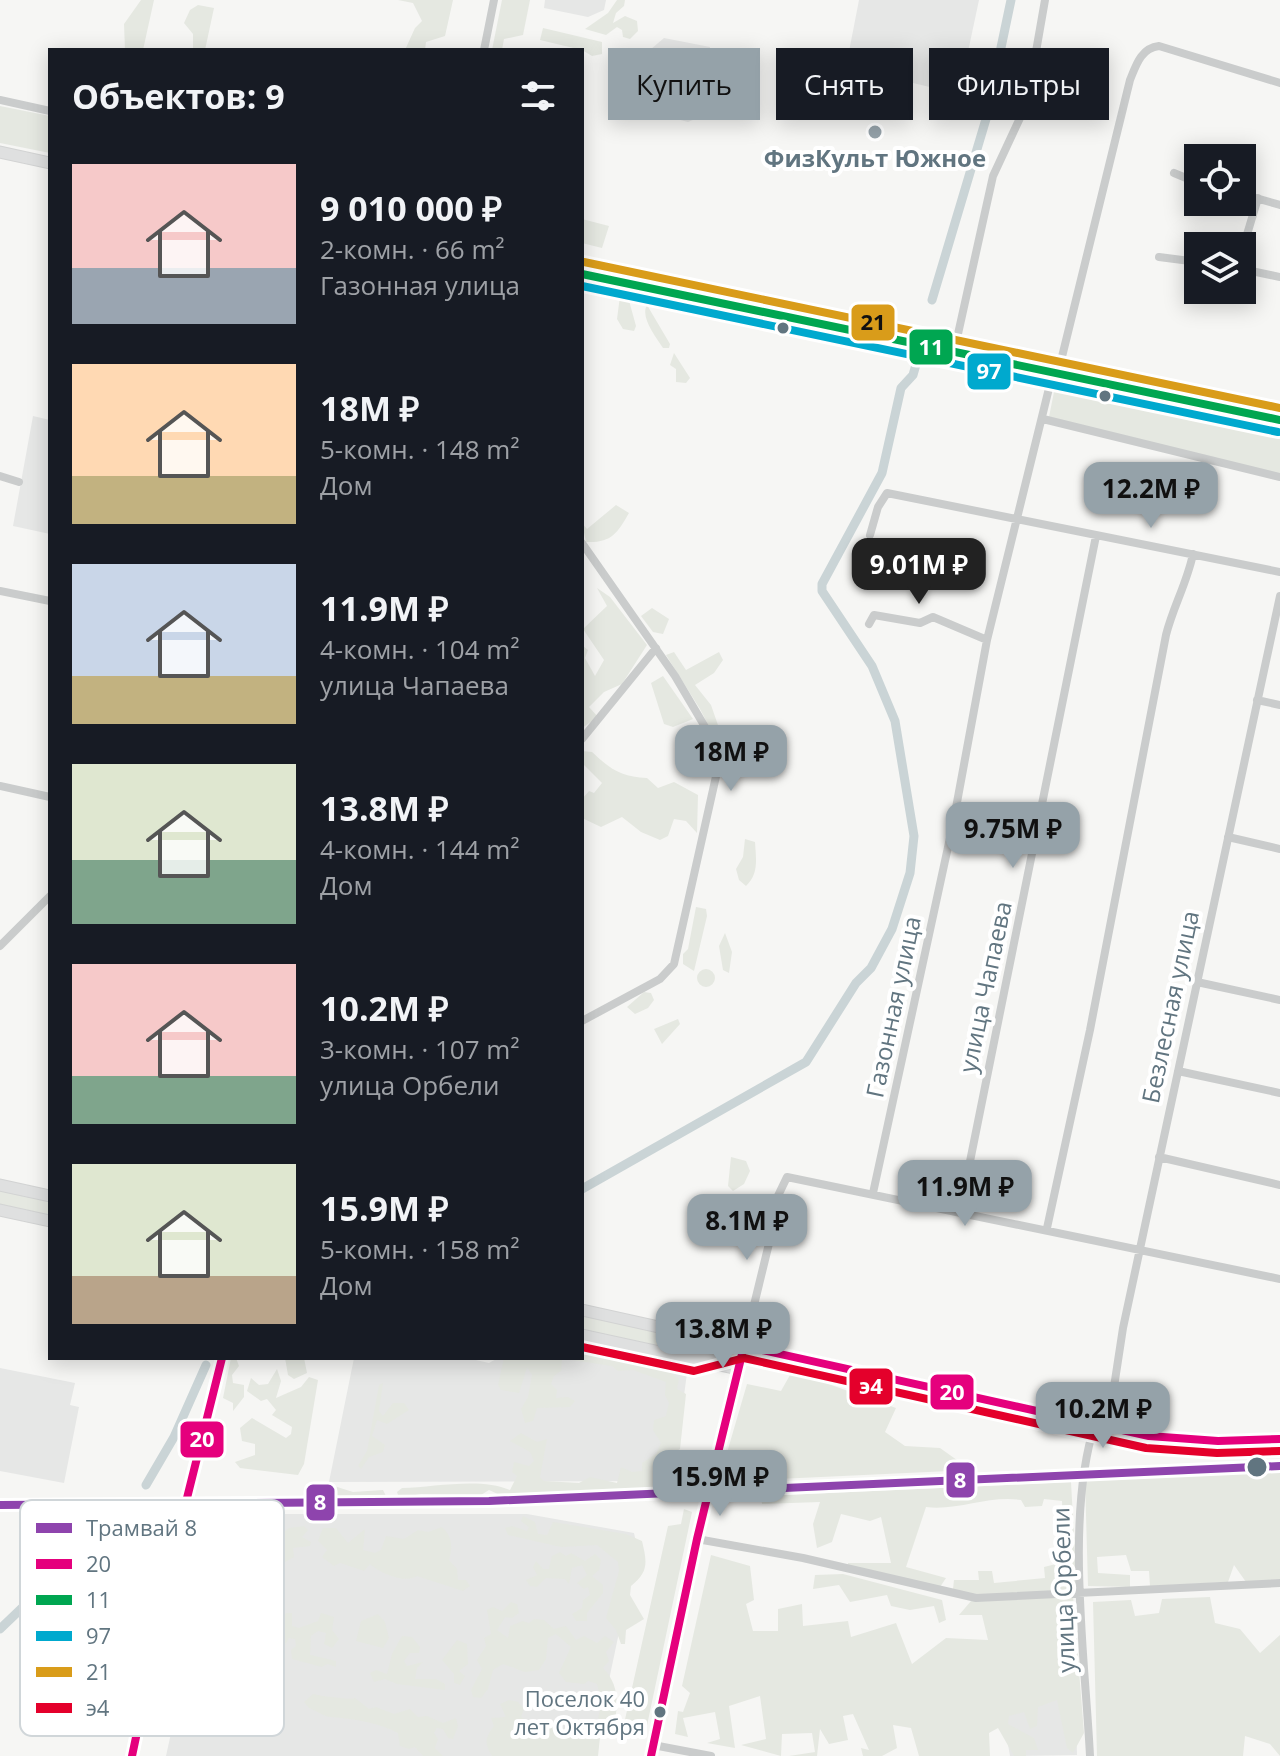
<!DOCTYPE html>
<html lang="ru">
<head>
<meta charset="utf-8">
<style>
  :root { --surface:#171b24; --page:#242831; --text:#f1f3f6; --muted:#9ea1a6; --accent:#95a2a9 }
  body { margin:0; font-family:"Open Sans",sans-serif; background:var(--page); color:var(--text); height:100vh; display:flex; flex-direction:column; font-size:30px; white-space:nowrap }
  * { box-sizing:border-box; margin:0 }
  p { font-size:26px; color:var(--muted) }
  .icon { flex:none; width:44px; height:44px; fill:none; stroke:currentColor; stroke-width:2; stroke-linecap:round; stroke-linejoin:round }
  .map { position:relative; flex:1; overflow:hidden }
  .details { position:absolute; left:48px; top:48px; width:536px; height:1312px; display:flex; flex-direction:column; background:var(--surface); border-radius:0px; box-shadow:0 4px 20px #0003 }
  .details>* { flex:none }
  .top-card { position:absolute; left:608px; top:48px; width:552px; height:72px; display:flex; gap:16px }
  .fabs { position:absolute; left:1184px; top:144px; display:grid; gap:16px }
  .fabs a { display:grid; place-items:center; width:72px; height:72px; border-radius:0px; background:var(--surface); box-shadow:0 4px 20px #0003; font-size:40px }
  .price { position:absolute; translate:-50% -68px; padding:0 18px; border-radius:16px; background:var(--accent); color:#111; font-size:26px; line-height:52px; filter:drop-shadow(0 2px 4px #0008) }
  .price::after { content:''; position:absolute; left:50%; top:48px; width:24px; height:18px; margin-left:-12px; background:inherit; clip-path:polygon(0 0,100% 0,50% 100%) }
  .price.selected { background:#222; color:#fff }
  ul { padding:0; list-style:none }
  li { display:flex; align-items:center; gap:24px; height:200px; padding:0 24px }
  li span { display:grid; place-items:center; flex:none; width:224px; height:160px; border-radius:0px; color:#555 }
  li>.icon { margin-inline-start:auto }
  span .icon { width:96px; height:96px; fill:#fffc; stroke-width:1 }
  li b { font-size:34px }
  h2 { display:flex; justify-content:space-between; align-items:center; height:96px; padding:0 24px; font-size:34px }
  .pill { padding:0 28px; border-radius:0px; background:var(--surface); box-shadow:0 4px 20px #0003; font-size:28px; line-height:72px }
  .pill.selected { background:var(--accent); color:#111 }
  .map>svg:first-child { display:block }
</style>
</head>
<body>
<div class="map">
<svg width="1280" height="1756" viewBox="0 0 1280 1756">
  <rect width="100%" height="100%" fill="#f6f6f4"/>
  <path fill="#e6e7e6" d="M545,0H606L604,10L588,17L544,8Z
    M859,0H979L959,94L846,67Z
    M664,38L710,47L707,67L730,72L722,115L697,110L695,119L688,122L636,108L644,55Z
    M33,416L50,420V534L13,526Z
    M582,1350L687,1373L677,1448L663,1446L662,1481L329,1482L354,1358H467L489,1363L498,1358H582Z
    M0,1368L75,1383L70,1405L79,1407L64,1483L0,1471Z
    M219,1514H527L634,1533L637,1547L593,1756H166Z
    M1075,1691L1077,1755L1010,1756L1001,1704Z"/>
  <path fill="#e5e8e1" d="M141,0H154L143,50H125L124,24Z
    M398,0H453L445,36L426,42L425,50H405L415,28L422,21L413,3Z
    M502,0H530L523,35L504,39L502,50H492Z
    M617,0H625L624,6L616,13L613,23L625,16L637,21L638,31L630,39L623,37L622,30L617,27L606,35L585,29L608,13Z
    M198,5L214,8L205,50H193V34L184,23L190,10Z
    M543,28L602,42V54L592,56L582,50L540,40Z
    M733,49L757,74L744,118L740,116L743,104L729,96Z
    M0,106L50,116V153L0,143Z
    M582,219L609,226L602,248L582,243Z
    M623,295L628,297L636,326L634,331L623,329L617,319L620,296Z
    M647,305L670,344L669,348H663C655,336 640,317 647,305Z
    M674,353L690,378L686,383L676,382V369L670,365Z
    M1056,382L1280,429V474L1049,417Z
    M616,505L629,513C617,534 611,543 586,542L582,523L587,529Z
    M597,588L610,597L647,645L622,684L604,692L589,707L598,717L582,728V645L588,650L585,658L595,676L604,660L583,629L607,606Z
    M652,608L669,619L663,634L653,632L641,616Z
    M674,652L686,670L719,652L723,660L714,673L695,685L711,705L719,728L735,745L737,757L726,759L700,709L666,655Z
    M663,676L693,719L673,727L664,724L651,683Z
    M582,751L592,752C610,769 621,777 647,778L658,788L674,782L698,795L697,833L686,821L674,819L668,836L660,840L641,832L622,817L601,827L582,818V799L589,791L594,793L602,783L582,763Z
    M745,839L755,842C756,859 759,874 746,886L739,880L736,869L743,857Z
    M696,907L706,909L707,916L694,971L683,964V954L688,949Z
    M725,933L732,952L729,973L723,970L719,946Z
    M697 978a9 9 0 1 1 18 0a9 9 0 1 1-18 0Z
    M644,992L651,993L654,1000L648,1008L635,1014L627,1007Z
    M678,1019L680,1024L662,1044L654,1029Z
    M731,1157L746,1161L750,1171L744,1184L733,1191L728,1186Z
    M0,1189L50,1200V1215L0,1204Z
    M582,1316L669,1334L671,1342L667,1348L582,1331Z
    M590,1348L612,1353L617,1360L669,1371L679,1379L677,1389L686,1394L680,1449L660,1461L665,1467H680L678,1473L658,1483L652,1492L502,1496L489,1490L481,1495L421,1494L399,1498L397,1492L402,1488C434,1487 481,1477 510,1490L517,1476L512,1472L514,1462L529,1466L534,1461L530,1452L510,1441L521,1433L537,1442L547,1439L540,1477L544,1481L579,1483L590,1477L617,1483L621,1467L632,1472L642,1471V1463L656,1454L661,1443L653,1430L654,1420L666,1416L669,1403L665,1395L666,1382L633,1370L618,1371L612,1366L573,1360L582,1358V1353Z
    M231,1358H236L239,1366L232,1375L233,1383L244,1385V1397L233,1411V1403L223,1398Z
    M285,1358H304L307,1373L294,1379L288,1375Z
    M504,1358H562L561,1371L554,1376L551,1384L557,1390L556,1398L568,1397L575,1401L570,1407L537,1408L533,1421L525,1423L521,1409L528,1397L532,1375L527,1367L519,1393L501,1390L498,1385Z
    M277,1369L281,1381L276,1398L301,1387L309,1377L318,1380L304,1464L298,1475L240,1468L235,1462L255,1455V1444L242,1441L240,1428L252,1418L286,1438L291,1434L292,1427L272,1415L276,1410L267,1399L261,1401L247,1391L251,1378L259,1385L268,1384Z
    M790,1375H803L896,1408L885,1432L905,1446L940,1448L971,1470L754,1480L726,1456L747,1384L781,1391Z
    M383,1383L379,1411L383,1416L393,1403H404L409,1410L387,1424L377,1420L372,1436L385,1445L383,1452L369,1457L361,1469L358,1466L367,1451L379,1385Z
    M1280,1471V1579L1246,1582L1234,1565L1228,1582L1150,1586L1149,1571H1131L1126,1555L1097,1557L1098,1573L1130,1575V1587L1088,1586L1085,1479Z
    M1071,1482L1077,1590L976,1596L953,1589L954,1580H979L978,1571H992L994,1583L1045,1578L1044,1567L1064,1562L1062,1501L1044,1499L1042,1506L1025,1507L1021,1500C989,1495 958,1511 926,1507L906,1567L946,1578L940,1587L848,1566V1563H891L881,1517L870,1521L841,1514L832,1542L817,1548L813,1524L820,1502L762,1504L761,1496Z
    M334,1486L353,1492L383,1490L386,1496C370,1508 351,1499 334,1503L327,1494Z
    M684,1509L692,1512L645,1735L624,1724L668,1526L681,1524Z
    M523,1516L535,1522L538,1534L547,1535L553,1522L626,1534L642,1541C647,1562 649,1572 631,1586L630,1595L644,1619L626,1630L625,1644H621L616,1630L606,1618L619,1571L618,1562L597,1545L561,1547L508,1535L505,1528L512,1526L527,1531L529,1527L521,1521Z
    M233,1526L241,1530L249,1526L258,1531L280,1528L284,1532L289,1528L304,1526L308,1530L302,1537L311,1542L310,1546L293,1548L294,1557L285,1562L277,1554L249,1550V1545H231L227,1540L228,1529Z
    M442,1527C452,1536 453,1547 449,1560L457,1569L458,1580H466L470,1586L463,1591L417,1576C405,1584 380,1573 370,1564L364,1571L340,1563L334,1566L322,1557L327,1550L318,1541L323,1528H336L348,1543L365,1529L363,1550L375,1553L381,1550L386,1536L404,1539L418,1530L428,1532Z
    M560,1552L566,1556L571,1553L585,1561L595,1554L601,1560L599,1570L592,1576L603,1585V1593L587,1613V1621H576L572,1614L582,1608L583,1600L590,1595L588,1587L584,1589L577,1583L587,1575L582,1565L572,1568L569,1584L565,1579L546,1578L537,1587L530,1586L526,1580L537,1575L533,1567L536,1561L543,1569H549L552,1556Z
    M711,1555L750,1566L754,1600L746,1604L753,1631H778V1609L802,1604L803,1626L848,1621L851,1637L896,1623L912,1664L946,1638L988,1640L982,1615H959L971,1601L1073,1596L1084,1733L1073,1753L1067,1748L1057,1700L1038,1707L1037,1726L1030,1729L1024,1712L1009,1716L1008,1724L1034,1738L1038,1750H1026V1756H1014L998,1728L989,1733L990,1756H919L911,1728L893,1725L897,1748L882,1756H863L861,1748L869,1750L853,1714L843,1716L848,1740L829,1744L820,1729L817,1756H789L815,1752L812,1733L782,1734L781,1756L741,1745L766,1739L760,1696L729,1706L735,1748L707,1743L720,1739L715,1712L683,1718L688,1737L675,1734L678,1711L683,1712L690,1693L682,1686Z
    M843,1574L942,1600L946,1620L939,1623L934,1606L910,1610L891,1606L887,1595L850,1602L839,1585L813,1589L815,1575Z
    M1210,1597L1215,1623L1240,1629L1260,1653L1280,1635V1756L1270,1744L1245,1736L1243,1756H1097L1093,1602L1131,1600L1135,1616L1159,1613L1162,1599Z
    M511,1602L517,1604L519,1613L512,1618L505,1617L497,1630L508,1638L510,1626L523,1621L529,1623L534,1619L544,1620L554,1629L566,1626L576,1640L584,1636L597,1643L605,1636L614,1642L606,1652L609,1661L603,1668C617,1682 619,1700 615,1719L604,1724L598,1718L600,1710L590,1705L599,1692L597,1684L588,1681L584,1684L566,1682L559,1673L571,1647L556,1634L548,1638L546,1659L539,1670L525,1672L503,1664L493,1670L488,1689L481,1698L473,1697L471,1690L482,1669L477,1660L486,1646L484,1638L491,1634L487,1610L493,1607L502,1611Z
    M286,1613H292V1626L299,1628L318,1621L321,1613L334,1617L332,1630L339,1639L332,1648L324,1644L326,1633L318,1631L311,1636L310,1655L336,1661V1667L327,1664L322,1667L292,1659L291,1650L296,1646L295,1639L289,1638L280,1653C275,1643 278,1620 286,1613Z
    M378,1614L385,1622L389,1638L383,1648L356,1641L361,1621Z
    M402,1636L412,1637L420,1647L419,1653H410L404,1661L407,1666L423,1662L417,1668L415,1679H436L445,1684V1690L397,1684L385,1679L374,1682L370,1673L376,1670L387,1674L392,1654Z
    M457,1640L467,1644L468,1664L459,1671L465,1676L460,1685L454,1683V1674L442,1660Z
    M313,1694C322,1696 349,1700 355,1698L369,1709L376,1707L394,1714L410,1709L418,1717L427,1716L443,1723L456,1718L458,1726L453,1739L448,1738L443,1729L437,1728L434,1733L438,1739L435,1748L443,1756H423L415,1747L409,1749L400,1746L398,1733C378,1722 353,1719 331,1717C325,1717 315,1710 309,1708L304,1702Z
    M509,1700L518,1702L524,1709L521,1717C546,1731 574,1728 600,1737L598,1756H492C484,1743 485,1738 494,1726L491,1718L506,1717L500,1704Z"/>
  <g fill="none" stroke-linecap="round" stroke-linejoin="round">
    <path stroke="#cad4d6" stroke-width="9" d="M932,300L986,119L1011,0
      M582,1189L806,1062L856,983L871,968L892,929L910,873L914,836L895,721L872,666L822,591V584L882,473L901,388L913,375L917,361
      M146,1485L174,1437L206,1365
      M0,1629L117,1517"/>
    <g stroke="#d2d3d3" stroke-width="13">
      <path id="major" d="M0,152L50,163
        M582,274L1280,420
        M0,1185L50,1196
        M0,1210L50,1221
        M582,1310L1149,1436L1218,1441L1280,1439
        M582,1335L738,1369
        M698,1358L739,1347
        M651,1756L697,1539L744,1346"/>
    </g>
    <path stroke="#cacccc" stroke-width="8" d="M484,50L494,0
      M0,100L50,111
      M1174,173L1198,183
      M1242,194L1280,205
      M1242,251L1258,198
      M1159,257L1198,262
      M1242,269L1280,277
      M954,352L993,176L1027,103L1045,0
      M1058,373L1130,80C1136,65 1141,48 1159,46L1280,83
      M1043,419L1280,477
      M0,476L19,482
      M870,535L878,507L887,493L1280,572
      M582,543L675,676L721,754L674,964L660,979L582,1021
      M0,591L50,601
      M869,624L874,615L920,623L933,617L987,640
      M1257,700L1280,705
      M582,739L656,648
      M0,786L50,797
      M1228,837L1280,849
      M0,946L50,896
      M1197,982L1280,1000
      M1178,1071L1280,1093
      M1159,1157L1280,1185
      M873,1193L953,824L987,640L1053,372
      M960,1211L1096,536
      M1047,1228L1090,1030L1166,635C1173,607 1187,583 1193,554
      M744,1346L774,1223L775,1202L787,1177L1280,1279
      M1100,1425L1110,1413L1123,1328L1280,596
      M697,1539L803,1558L976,1598L1280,1583
      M653,1745L711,1756
      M132,1756L185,1506L222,1358
      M1090,1756C1085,1657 1065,1516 1095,1424"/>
    <use href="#major" stroke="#dfe0e0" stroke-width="11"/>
    <g stroke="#fff" stroke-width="14">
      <path id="bus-1" d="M744,1346L1149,1436L1218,1441L1280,1439
        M132,1756L185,1506L222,1358
        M651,1756L697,1539L744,1346"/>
    </g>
    <g stroke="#fff" stroke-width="14">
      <path id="bus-2" d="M582,274L1280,420"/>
    </g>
    <g stroke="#fff" stroke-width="14">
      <path id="bus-3" d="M582,286L1278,432"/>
    </g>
    <g stroke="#fff" stroke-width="14">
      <path id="bus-4" d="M584,262L1280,408"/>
    </g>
    <g stroke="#fff" stroke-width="14">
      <path id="bus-5" d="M582,1347L694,1371L744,1358L1146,1448L1217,1453L1280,1451"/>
    </g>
    <use href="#bus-1" stroke="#e5007d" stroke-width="8"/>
    <use href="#bus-2" stroke="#00a651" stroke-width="8"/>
    <use href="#bus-3" stroke="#00a9ce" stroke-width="8"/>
    <use href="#bus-4" stroke="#d99c1a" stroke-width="8"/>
    <use href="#bus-5" stroke="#e4002b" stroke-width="8"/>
    <g stroke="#fff" stroke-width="14">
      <path id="tram-1" d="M0,1505L489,1501L1280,1466"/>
    </g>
    <use href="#tram-1" stroke="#8e44ad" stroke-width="8"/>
  </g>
  <circle fill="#95a2a9" stroke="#fff" stroke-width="3" cx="875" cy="132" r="8"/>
  <g fill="#617580" stroke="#fff" stroke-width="3">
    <circle cx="783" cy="328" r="7"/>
    <circle cx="1105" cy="396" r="7"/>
    <circle cx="1257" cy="1467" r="11"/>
    <circle cx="660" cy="1712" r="7"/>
  </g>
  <g text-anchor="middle" stroke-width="8" stroke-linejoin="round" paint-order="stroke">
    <g font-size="22" fill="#617580" stroke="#fff" text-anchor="end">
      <text x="645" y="1707">Поселок 40<tspan x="645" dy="28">лет Октября</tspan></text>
    </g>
    <g font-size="24" font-weight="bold" fill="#617580" stroke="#fff">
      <text x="875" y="167">ФизКульт Южное</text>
    </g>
    <g font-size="24" fill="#617580" stroke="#fff">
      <text transform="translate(986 987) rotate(-78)" y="8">улица Чапаева</text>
      <text transform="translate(894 1007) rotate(-78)" y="8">Газонная улица</text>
      <text transform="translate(1171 1007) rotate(-78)" y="8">Безлесная улица</text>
      <text transform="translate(1064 1590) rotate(-92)" y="8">улица Орбели</text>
    </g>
  </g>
  <rect x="20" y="1500" width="264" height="236" rx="12" fill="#fff" stroke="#d0d6d9" stroke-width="2"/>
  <rect x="36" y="1523" width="36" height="10" fill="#8e44ad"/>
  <rect x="36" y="1559" width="36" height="10" fill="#e5007d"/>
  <rect x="36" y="1595" width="36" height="10" fill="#00a651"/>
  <rect x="36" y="1631" width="36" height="10" fill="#00a9ce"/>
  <rect x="36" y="1667" width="36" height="10" fill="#d99c1a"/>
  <rect x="36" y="1703" width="36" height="10" fill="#e4002b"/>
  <g font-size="22" fill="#617580">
    <text x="86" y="1536">Трамвай 8</text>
    <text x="86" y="1572">20</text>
    <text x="86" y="1608">11</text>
    <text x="86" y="1644">97</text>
    <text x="86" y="1680">21</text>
    <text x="86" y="1716">э4</text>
  </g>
  <g stroke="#fff" stroke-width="3">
    <rect x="850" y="303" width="46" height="39" rx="8" fill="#d99c1a"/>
    <rect x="908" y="328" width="46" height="38" rx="8" fill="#00a651"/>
    <rect x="966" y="352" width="46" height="39" rx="8" fill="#00a9ce"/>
    <rect x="848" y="1367" width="46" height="39" rx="8" fill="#e4002b"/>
    <rect x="929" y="1373" width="46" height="38" rx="8" fill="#e5007d"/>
    <rect x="179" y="1420" width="46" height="39" rx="8" fill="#e5007d"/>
    <rect x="945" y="1461" width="31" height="38" rx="8" fill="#8e44ad"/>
    <rect x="305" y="1483" width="31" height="39" rx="8" fill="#8e44ad"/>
  </g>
  <g font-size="22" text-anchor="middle" font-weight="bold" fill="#fff">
    <text x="931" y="355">11</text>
    <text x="989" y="379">97</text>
    <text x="871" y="1394">э4</text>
    <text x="952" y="1400">20</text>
    <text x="202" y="1447">20</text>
    <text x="960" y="1488">8</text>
    <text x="320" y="1510">8</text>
  </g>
  <g font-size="22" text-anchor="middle" font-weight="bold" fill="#111">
    <text x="873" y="330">21</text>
  </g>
</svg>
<div class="fabs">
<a><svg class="icon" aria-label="locate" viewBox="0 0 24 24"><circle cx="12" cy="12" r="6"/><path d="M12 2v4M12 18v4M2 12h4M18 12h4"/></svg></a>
<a><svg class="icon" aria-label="layers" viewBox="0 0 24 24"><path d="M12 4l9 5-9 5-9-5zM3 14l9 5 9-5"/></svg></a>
</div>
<b class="price" style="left:1151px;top:530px">12.2M ₽</b>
<b class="price selected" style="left:919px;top:606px">9.01M ₽</b>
<b class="price" style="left:731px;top:793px">18M ₽</b>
<b class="price" style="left:1013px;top:870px">9.75M ₽</b>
<b class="price" style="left:965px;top:1228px">11.9M ₽</b>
<b class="price" style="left:747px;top:1262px">8.1M ₽</b>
<b class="price" style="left:723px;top:1370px">13.8M ₽</b>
<b class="price" style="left:1103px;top:1450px">10.2M ₽</b>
<b class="price" style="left:720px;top:1518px">15.9M ₽</b>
<div class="top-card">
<a class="pill selected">Купить</a>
<a class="pill">Снять</a>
<a class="pill">Фильтры</a>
</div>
<section class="details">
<h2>Объектов: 9<svg class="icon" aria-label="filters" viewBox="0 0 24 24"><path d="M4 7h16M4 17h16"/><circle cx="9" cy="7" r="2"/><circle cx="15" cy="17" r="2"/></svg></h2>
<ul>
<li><span style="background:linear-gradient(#f6c9c9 65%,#9aa5b1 0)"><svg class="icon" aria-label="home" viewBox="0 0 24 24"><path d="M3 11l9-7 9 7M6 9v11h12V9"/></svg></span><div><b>9 010 000 ₽</b><p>2-комн. · 66 m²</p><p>Газонная улица</p></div></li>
<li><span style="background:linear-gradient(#ffd9b3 70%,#c2b280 0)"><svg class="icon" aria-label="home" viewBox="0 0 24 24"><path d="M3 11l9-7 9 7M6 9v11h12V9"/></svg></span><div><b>18M ₽</b><p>5-комн. · 148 m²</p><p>Дом</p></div></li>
<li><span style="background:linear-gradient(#c9d6e8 70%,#c2b280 0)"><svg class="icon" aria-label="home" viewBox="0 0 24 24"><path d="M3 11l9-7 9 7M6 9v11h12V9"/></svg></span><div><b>11.9M ₽</b><p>4-комн. · 104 m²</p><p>улица Чапаева</p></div></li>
<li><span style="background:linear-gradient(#dfe7d0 60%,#7fa58c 0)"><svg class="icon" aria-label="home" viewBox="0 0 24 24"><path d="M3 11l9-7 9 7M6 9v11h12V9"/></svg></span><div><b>13.8M ₽</b><p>4-комн. · 144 m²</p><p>Дом</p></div></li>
<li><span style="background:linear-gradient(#f6c9c9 70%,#7fa58c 0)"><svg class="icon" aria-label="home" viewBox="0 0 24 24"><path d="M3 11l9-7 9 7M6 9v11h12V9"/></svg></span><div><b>10.2M ₽</b><p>3-комн. · 107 m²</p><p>улица Орбели</p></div></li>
<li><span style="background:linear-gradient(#dfe7d0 70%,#b9a48a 0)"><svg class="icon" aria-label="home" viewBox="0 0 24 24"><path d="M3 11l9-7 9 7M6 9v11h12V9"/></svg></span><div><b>15.9M ₽</b><p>5-комн. · 158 m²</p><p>Дом</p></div></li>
</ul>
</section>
</div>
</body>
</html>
